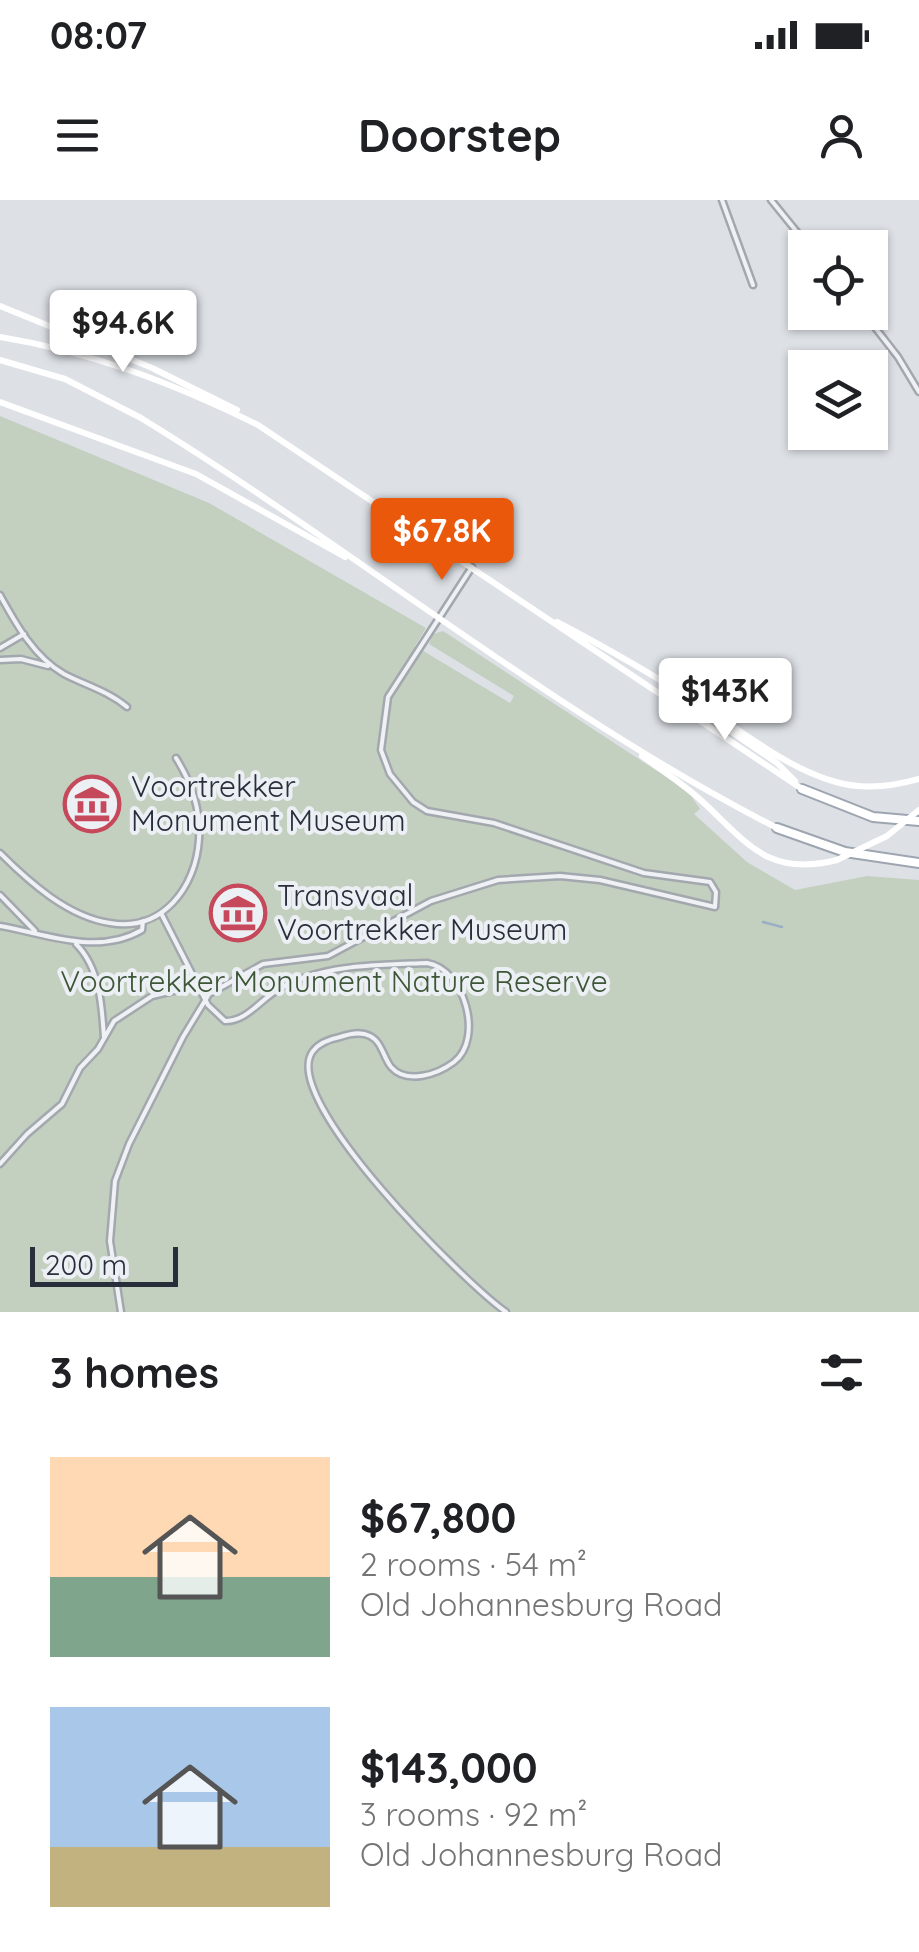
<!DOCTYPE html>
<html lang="en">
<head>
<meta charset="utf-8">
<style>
  :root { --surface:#fff; --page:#f6f6f6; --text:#202124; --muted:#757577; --accent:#ea580c }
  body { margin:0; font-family:Quicksand,sans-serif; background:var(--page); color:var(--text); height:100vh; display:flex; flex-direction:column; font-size:38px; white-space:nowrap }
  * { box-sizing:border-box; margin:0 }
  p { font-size:32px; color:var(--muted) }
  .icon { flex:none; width:55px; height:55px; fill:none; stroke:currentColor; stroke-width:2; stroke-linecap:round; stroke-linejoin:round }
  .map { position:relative; height:1112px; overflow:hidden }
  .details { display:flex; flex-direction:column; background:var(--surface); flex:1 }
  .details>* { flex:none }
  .tools { position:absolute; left:788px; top:30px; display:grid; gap:20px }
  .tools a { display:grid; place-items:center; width:100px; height:100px; border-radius:0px; background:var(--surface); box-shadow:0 2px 8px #0004; font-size:50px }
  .scale { position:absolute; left:30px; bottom:25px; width:148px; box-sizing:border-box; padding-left:10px; border:5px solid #282f3b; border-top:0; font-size:28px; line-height:35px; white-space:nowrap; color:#282f3b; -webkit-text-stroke:8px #eceff4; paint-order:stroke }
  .price { position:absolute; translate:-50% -85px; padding:0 22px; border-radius:10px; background:#fff; color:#222; font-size:32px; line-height:65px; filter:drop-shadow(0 2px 5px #0008) }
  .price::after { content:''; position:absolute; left:50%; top:60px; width:30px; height:22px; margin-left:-15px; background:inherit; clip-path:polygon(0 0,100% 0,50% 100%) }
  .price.selected { background:var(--accent); color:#fff }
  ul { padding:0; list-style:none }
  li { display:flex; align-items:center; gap:30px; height:250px; padding:0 50px }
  li span { display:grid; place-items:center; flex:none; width:280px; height:200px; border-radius:0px; color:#555 }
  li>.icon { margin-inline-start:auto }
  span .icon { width:120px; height:120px; fill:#fffc; stroke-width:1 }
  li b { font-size:42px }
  h2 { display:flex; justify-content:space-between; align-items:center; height:120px; padding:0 50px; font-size:42px }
  .status { display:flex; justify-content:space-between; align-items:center; height:70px; padding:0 50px; background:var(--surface); direction:ltr }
  .status svg { height:28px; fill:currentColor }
  header { display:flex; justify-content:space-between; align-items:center; height:130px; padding:0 50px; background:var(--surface); font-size:45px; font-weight:700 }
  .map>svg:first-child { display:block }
</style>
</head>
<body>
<div class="status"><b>08:07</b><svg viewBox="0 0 49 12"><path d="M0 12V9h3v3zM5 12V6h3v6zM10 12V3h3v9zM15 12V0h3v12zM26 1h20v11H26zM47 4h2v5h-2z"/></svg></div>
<header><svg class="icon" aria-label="menu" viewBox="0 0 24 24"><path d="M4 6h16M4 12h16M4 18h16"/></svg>Doorstep<svg class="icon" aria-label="person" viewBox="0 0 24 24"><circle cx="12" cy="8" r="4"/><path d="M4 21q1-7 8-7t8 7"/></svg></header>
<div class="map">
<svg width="919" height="1112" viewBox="0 0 919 1112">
  <rect width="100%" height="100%" fill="#dde1e6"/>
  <path fill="#c3cfbf" d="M0,216L209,303L426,428L415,446L510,503L514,496L429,444L433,434L443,431L674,582L690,594L700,609L694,614L747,662L795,690L867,676L919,680V1112H0Z"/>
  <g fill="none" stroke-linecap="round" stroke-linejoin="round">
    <path stroke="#9aaec4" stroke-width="2.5" d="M763,722L782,727"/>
    <g stroke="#a3a8af" stroke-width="9">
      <path id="minor" d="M722,0L753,85
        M771,0L810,48
        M863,112L898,157L919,192
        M0,395C16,424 34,457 64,474C85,485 108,491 127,507
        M0,448L24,434
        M0,460L21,459L48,466
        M0,653C29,682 68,717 110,723C162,732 196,688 199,639C201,609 191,582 176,558
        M0,695L35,731
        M162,715L208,805L225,821C246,822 261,799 279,789C322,764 379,765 427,763C465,769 484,839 454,862C438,874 407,885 391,867C383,857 382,842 370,836C360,831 349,834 340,837C330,839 319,843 313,851C277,898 466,1084 506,1112
        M0,726C47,734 97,756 142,730L143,721
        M76,744C100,768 102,806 104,838
        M0,964L27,934L62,904L80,868L98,849L114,821L152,796L199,785
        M121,1112L110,1041L115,981L129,944L183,837L209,794L263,764L328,756L431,701L498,680L560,676L600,680L715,707L716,692L710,682L644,673L494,623L427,611L413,602L390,574L381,550L388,497L472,367"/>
    </g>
    <g stroke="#9da5b1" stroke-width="12">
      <path id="primary" d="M802,589L873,617L919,621
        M777,628L845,652L919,663"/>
    </g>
    <use href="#minor" stroke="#eff1f5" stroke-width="4"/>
    <path stroke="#fff" stroke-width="6" d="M0,106L150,167L237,210
      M0,137C92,152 175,184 258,225L802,589
      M0,160L65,179L141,218C356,350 552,513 777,628
      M0,202L196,274L345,357
      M557,422C611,450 665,482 716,515C754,540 792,570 836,582C864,590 891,587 919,579
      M701,511L777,563L795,581
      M642,556C663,571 685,585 704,603C749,645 769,677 837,660"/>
    <use href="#primary" stroke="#fff" stroke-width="8"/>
    <path stroke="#fff" stroke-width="6" d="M837,660L887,636L919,610"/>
  </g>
  <defs>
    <g id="museum-ring" transform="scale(2.875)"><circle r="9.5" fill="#eceff4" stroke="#c5485b" stroke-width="1.5"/><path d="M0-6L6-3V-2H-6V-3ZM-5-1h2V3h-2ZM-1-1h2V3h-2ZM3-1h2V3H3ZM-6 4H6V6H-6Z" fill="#c5485b"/></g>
  </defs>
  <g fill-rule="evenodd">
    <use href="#museum-ring" x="92" y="604"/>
    <use href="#museum-ring" x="238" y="713"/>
  </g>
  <g text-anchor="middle" stroke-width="8" stroke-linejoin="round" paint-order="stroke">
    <g font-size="30" fill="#282f3b" stroke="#eceff4" text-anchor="start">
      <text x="131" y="597">Voortrekker<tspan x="131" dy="34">Monument Museum</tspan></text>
      <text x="277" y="706">Transvaal<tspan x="277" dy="34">Voortrekker Museum</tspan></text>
    </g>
    <g font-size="30" fill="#3c5636" stroke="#eceff4">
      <text x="334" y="792">Voortrekker Monument Nature Reserve</text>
    </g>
  </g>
</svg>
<div class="tools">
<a><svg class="icon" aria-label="locate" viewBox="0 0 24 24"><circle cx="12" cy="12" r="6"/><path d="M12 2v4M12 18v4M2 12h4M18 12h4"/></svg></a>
<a><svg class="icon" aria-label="layers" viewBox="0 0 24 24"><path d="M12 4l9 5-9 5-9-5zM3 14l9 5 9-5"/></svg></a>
</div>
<div class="scale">200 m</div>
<b class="price" style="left:123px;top:175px">$94.6K</b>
<b class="price selected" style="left:442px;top:383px">$67.8K</b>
<b class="price" style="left:725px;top:543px">$143K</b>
</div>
<section class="details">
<h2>3 homes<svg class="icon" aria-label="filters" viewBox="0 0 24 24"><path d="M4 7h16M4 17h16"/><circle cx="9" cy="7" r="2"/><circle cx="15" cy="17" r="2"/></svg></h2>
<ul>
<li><span style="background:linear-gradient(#ffd9b3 60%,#7fa58c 0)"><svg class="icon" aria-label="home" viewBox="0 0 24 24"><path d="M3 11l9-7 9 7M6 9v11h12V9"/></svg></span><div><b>$67,800</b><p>2 rooms · 54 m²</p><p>Old Johannesburg Road</p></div></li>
<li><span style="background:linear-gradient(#a9c7e8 70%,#c2b280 0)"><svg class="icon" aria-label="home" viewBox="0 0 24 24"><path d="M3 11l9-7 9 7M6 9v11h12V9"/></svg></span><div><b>$143,000</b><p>3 rooms · 92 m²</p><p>Old Johannesburg Road</p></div></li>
</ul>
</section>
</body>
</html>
